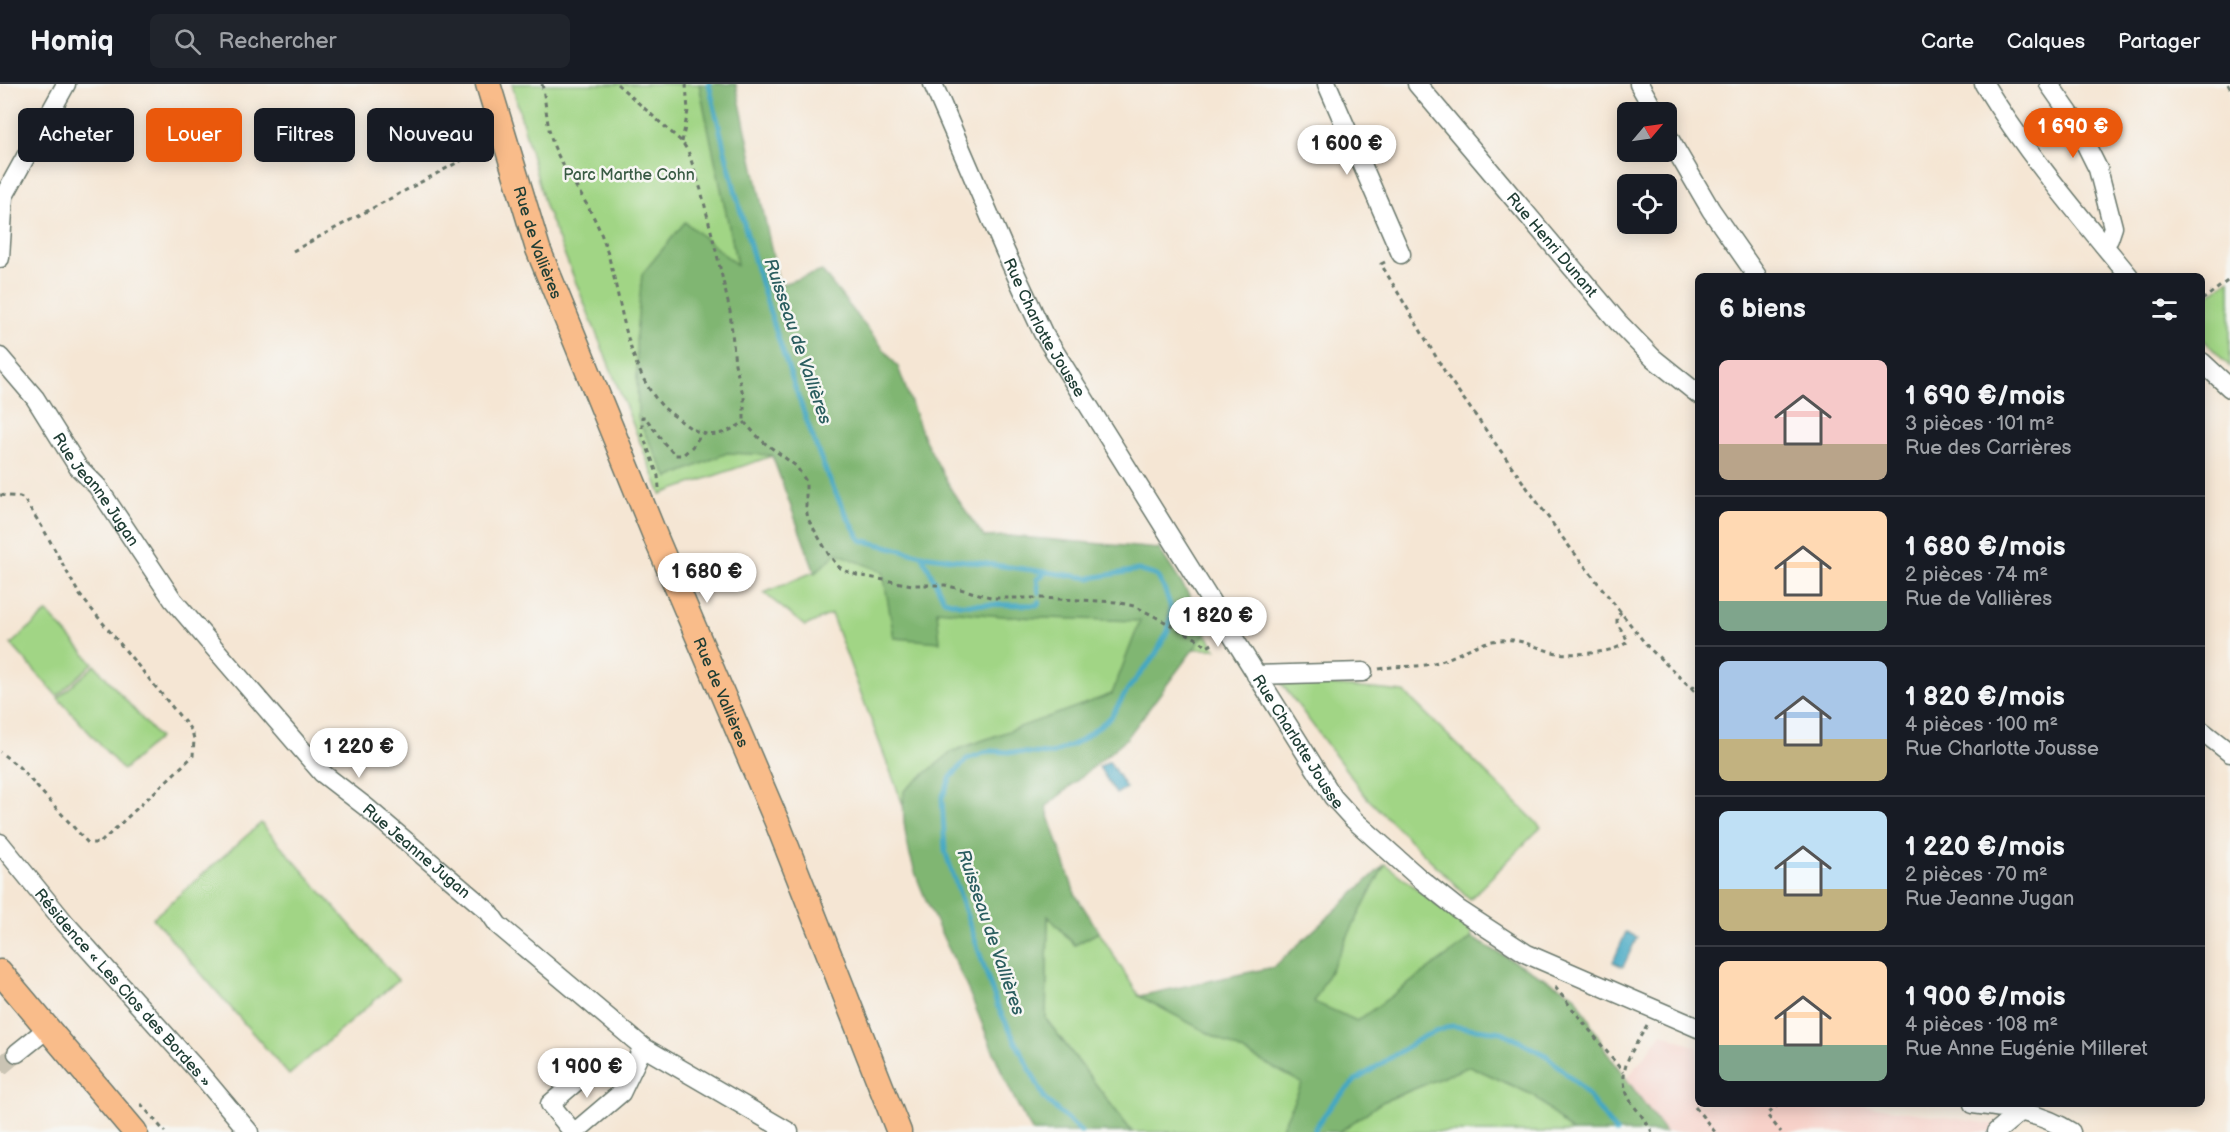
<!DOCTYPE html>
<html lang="fr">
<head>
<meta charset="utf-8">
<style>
  :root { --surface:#171b24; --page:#20242c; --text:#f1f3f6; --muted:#9ea1a6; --line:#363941; --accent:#ea580c }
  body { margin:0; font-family:"Balsamiq Sans",sans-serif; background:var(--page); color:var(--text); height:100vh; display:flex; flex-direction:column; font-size:22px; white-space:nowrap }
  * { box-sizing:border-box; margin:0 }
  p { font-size:20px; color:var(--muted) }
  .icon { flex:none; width:33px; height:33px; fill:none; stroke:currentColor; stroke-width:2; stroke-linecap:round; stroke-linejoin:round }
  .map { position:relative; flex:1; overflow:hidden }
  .drawer { position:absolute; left:1695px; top:189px; width:510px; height:834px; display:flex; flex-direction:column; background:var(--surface); border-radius:9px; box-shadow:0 3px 15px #0003 }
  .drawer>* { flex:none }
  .banner { position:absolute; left:18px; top:24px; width:570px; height:54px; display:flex; gap:12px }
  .needle { width:39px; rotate:61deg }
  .fabs { position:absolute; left:1617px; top:18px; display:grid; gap:12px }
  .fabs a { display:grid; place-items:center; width:60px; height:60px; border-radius:9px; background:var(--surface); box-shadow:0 3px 15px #0003; font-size:30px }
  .price { position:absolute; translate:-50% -51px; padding:0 14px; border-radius:21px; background:#fff; color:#222; font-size:20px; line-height:39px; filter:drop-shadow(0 2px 3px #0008) }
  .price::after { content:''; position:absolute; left:50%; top:36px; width:18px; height:14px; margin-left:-9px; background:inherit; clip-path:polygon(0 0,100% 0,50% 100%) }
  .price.selected { background:var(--accent); color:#fff }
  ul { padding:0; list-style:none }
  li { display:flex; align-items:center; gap:18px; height:150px; padding:0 24px }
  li+li { border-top:2px solid var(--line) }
  li span { display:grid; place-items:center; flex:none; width:168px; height:120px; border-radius:9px; color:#555 }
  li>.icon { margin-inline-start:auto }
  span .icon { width:72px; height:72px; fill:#fffc; stroke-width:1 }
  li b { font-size:26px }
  h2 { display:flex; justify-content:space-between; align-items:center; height:72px; padding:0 24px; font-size:26px }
  .pill { padding:0 21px; border-radius:9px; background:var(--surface); box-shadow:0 3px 15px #0003; font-size:21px; line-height:54px }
  .pill.selected { background:var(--accent); color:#fff }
  header { display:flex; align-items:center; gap:36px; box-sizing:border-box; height:84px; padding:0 30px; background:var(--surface); border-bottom:2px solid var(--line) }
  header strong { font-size:28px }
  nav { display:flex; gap:33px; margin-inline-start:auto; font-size:21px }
  .search { width:420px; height:54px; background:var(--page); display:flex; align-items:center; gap:15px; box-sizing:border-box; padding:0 21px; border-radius:9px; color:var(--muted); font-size:22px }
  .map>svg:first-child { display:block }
</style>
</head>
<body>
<header>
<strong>Homiq</strong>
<div class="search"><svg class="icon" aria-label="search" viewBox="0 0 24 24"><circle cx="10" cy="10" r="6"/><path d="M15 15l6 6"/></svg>Rechercher</div>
<nav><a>Carte</a><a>Calques</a><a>Partager</a></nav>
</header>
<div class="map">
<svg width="2230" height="1048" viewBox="0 0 2230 1048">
  <rect width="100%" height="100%" fill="#f6f6f2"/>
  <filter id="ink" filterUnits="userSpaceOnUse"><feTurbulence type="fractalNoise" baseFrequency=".0167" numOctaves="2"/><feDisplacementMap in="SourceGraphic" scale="12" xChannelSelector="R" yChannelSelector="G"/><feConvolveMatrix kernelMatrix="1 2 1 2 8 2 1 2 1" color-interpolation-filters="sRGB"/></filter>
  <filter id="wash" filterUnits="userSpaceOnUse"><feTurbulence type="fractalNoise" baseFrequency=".008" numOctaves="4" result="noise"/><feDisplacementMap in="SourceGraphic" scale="24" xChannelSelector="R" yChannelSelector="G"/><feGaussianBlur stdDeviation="1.35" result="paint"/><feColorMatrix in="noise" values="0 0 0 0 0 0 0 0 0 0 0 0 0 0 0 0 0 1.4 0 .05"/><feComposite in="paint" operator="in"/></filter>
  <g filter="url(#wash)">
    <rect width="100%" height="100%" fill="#f5e6d4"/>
    <path fill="#f7d1c9" d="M1662,949L1698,964V1020H1855L2000,1041L1993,1048H1665L1627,995Z"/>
    <path fill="#a1d585" stroke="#60895c" stroke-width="1.5" d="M512,0H700L848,440L1163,484L1216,565H1130L1112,610L905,707L903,721L831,530L805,542L764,509L818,486L772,372L661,410L545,122Z
      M2230,195V283L2202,254V216Z
      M47,528L93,579L57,612L11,560Z
      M95,581L159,654L123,686L58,614Z
      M1279,596L1404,608L1541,743L1470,815L1367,714Z
      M261,739L398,896L289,991L153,834Z
      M1385,780L1471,847L1472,854L1357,937L1313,918Z
      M1048,831L1074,861L1099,848L1139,912L1303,999L1280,1048H1132L1046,935Z
      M1470,982L1535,1012L1572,1048H1339L1382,1018Z"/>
    <path fill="#80b672" stroke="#507a53" stroke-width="1.5" d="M699,0H736L779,201L822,187L898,283L924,354L952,407L984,453L1009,452L1159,465L1210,543L1127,654L1046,723L1075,810L1099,848L1075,861L1048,832L1046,935L1132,1048H1033C1005,1004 989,954 968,906C941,843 897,779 904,707L953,667L1112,610L1140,537L1013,533L937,526L940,558L894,554L883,488L837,469L815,489L772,371L727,369L668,394L638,336L636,251L642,190L685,138L737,181Z
      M1385,780L1314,918L1357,937L1472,854L1575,911L1608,970L1665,1048H1572L1535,1012L1470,982L1382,1018L1339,1048H1280L1302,999L1139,912L1274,883Z"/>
    <path fill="#43a7c3" stroke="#31727c" stroke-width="1.5" d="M1109,677L1126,704L1116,710L1099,683Z
      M1626,848L1637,853L1623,883L1613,878Z"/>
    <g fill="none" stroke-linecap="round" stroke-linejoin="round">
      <path stroke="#43a7c3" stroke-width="5" d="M709,0C733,104 760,206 796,306C814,358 832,410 861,456L922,471L1090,494L1138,486L1157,492L1164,504L1170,521L1171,530L1168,547L1154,573L1128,605L1111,633L1080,657L1051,670L989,667L967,675L951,693L942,714L945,767L997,921L1045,1015L1081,1048
        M922,471L944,516L959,520L1038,521L1039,517
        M1039,509L1037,495L1046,488
        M1315,1048V1044L1333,1019L1356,996L1424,952L1451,942L1502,948L1547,972L1582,1004L1616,1048"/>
    </g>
  </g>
  <g filter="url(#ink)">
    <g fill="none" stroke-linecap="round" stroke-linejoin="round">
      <path stroke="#cac4b4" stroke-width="18" stroke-dasharray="18 9" stroke-linecap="butt" d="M0,983L17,969"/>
      <g stroke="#6a786c" stroke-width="21">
        <g id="minor">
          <path id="s1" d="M933,0L1005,167L1043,249L1333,713L1353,735L1418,793L1458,825L1527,870L1698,944"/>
          <path d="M1327,0L1401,170"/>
          <path id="s2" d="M1417,0L1618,238L1653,274L1698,310"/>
          <path d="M1639,0L1655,28"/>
          <path d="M1984,0C2026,69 2078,130 2129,192"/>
          <path d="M2049,0L2072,33L2098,85L2113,143L2109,155L2103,160"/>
          <path d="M1666,49L1711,126L1757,192"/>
          <path d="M0,174L4,112L66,0"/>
          <path id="s3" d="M0,273L35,314L78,383L97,402L173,516L322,689L366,723L489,828L498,841L643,963L789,1048"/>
          <path d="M2202,278L2230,304"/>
          <path d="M1256,591L1363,588"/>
          <path d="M2202,647L2230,669"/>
          <path id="s4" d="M0,759L65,839L197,986L249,1048"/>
          <path d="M17,969L47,945"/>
          <path d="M1973,1020C2006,1024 2043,1029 2071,1048"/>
          <path d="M573,1048L550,1020L584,991"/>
          <path d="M575,1048L621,1009L643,963"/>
          <path d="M1996,1048L2020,1028"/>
        </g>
      </g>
      <g stroke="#6a786c" stroke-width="27">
        <g id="major">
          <path id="s5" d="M488,0L538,165L658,459L777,738L899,1048"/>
          <path d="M0,888L135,1048"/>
        </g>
      </g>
      <path stroke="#6a786c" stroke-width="3" stroke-dasharray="4.5 4.5" stroke-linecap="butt" d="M542,0C547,22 546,46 556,67C570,97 592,123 603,155C623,210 622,280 664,324C670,329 677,334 682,338C705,356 722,353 744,338L762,357L796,382L806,397V424L808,435L829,471L839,483L846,487L857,491L912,501H945L994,514H1041L1116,518L1134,522L1152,531L1199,556L1207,563L1216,558
        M617,0L682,58L688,67L701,106L718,175L730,227L735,280L744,314V338
        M2228,0L2230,4
        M682,58L688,27L686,0
        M293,167L486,63
        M1385,178L1381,180L1448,293L1565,457L1648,563L1698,610
        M2202,216L2230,195
        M659,404L658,392L642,349V333H645L664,359L675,371H683L692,363L702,349
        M0,411L20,413L24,415L44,446L79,510L192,647L194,655L193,672L100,759H88L19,683L0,668
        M1379,585C1396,581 1414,584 1430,580C1459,574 1479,553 1513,556C1528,558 1542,566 1557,569C1573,571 1616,570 1628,557L1617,539V533L1621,528
        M1692,605L1698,598
        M1555,903L1623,988
        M1647,941C1633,967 1614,987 1630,1016C1637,1027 1646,1036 1652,1048
        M141,1020L165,1048
        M1779,1020L1767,1031L1781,1048
        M1695,1023L1715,1048"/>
      <use href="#minor" stroke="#fff" stroke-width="18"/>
      <use href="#major" stroke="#f9bc8a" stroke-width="24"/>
    </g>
  </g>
  <g text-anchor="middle" stroke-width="5" stroke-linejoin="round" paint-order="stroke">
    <g font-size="16" fill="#395b44" stroke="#f6f6f2">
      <text x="629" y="96">Parc Marthe Cohn</text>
    </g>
    <g font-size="16" fill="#1f3d34" stroke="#f6f6f2">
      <text dy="6" stroke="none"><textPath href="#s5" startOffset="166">Rue de Vallières</textPath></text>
      <text dy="6" stroke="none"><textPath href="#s2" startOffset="210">Rue Henri Dunant</textPath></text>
      <text dy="6" stroke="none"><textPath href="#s1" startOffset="268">Rue Charlotte Jousse</textPath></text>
      <text dy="6" stroke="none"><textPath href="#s3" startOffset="164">Rue Jeanne Jugan</textPath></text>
      <text dy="6" stroke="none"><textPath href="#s5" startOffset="652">Rue de Vallières</textPath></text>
      <text dy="6" stroke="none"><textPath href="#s1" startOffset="754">Rue Charlotte Jousse</textPath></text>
      <text dy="6" stroke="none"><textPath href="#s3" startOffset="650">Rue Jeanne Jugan</textPath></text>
      <text dy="6" stroke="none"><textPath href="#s4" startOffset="190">Résidence « Les Clos des Bordes »</textPath></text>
    </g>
    <g font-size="18" font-style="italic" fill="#2a5d5f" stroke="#f6f6f2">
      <text transform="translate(798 257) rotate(71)" y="6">Ruisseau de Vallières</text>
      <text transform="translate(991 848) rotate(71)" y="6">Ruisseau de Vallières</text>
    </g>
  </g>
</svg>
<div class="fabs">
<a><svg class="needle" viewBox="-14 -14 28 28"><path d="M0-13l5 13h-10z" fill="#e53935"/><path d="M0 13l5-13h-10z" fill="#9ea1a6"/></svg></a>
<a><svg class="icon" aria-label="locate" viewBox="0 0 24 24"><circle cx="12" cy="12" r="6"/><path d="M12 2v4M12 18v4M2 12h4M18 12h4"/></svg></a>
</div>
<b class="price selected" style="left:2073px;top:75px">1 690 €</b>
<b class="price" style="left:1347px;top:92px">1 600 €</b>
<b class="price" style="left:707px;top:520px">1 680 €</b>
<b class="price" style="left:1218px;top:564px">1 820 €</b>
<b class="price" style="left:359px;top:695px">1 220 €</b>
<b class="price" style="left:587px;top:1015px">1 900 €</b>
<div class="banner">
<a class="pill">Acheter</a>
<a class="pill selected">Louer</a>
<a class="pill">Filtres</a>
<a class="pill">Nouveau</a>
</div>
<section class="drawer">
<h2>6 biens<svg class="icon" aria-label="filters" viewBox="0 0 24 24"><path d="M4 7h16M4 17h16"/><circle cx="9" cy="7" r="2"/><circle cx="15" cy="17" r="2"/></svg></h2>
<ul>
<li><span style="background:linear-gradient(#f6c9c9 70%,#b9a48a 0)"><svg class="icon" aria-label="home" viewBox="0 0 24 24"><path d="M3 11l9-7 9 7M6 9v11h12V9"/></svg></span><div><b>1 690 €/mois</b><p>3 pièces · 101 m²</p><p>Rue des Carrières</p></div></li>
<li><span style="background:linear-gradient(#ffd9b3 75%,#7fa58c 0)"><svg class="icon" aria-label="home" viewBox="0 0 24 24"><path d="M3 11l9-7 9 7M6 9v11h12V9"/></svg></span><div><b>1 680 €/mois</b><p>2 pièces · 74 m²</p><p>Rue de Vallières</p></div></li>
<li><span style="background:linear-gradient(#a9c7e8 65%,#c2b280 0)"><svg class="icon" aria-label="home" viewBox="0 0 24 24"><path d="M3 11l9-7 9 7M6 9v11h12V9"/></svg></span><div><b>1 820 €/mois</b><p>4 pièces · 100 m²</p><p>Rue Charlotte Jousse</p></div></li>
<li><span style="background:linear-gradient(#bfe0f5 65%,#c2b280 0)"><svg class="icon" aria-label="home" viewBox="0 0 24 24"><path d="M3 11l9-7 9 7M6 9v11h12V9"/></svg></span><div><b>1 220 €/mois</b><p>2 pièces · 70 m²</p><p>Rue Jeanne Jugan</p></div></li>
<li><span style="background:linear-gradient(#ffd9b3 70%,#7fa58c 0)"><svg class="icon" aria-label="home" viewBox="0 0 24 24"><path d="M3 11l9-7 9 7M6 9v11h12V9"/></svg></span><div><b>1 900 €/mois</b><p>4 pièces · 108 m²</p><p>Rue Anne Eugénie Milleret</p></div></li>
</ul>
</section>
</div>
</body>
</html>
